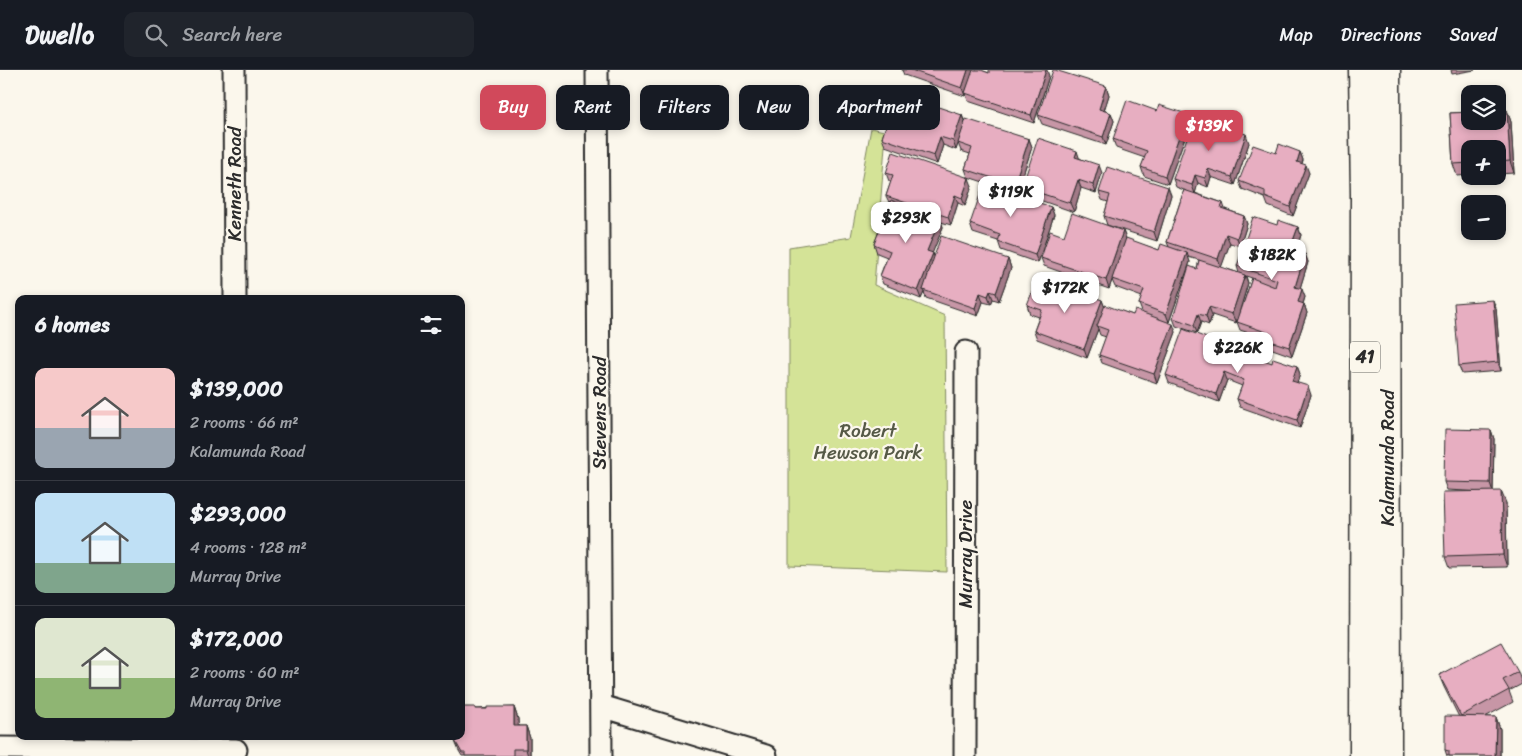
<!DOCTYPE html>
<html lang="en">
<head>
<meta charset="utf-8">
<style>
  :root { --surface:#171b24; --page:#20242c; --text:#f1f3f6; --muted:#9ea1a6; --line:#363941; --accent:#d1495b }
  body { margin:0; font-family:Sriracha,sans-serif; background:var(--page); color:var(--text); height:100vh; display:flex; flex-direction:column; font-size:19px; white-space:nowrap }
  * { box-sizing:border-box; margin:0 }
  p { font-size:16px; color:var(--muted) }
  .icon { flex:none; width:28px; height:28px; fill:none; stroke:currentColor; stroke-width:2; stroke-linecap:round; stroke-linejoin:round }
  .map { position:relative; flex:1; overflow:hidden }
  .side { position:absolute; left:15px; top:225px; width:450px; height:445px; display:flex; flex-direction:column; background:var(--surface); border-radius:10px; box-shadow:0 2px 8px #0003 }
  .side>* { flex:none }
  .guide { position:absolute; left:480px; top:15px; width:475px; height:45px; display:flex; gap:10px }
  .buttons { position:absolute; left:1461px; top:15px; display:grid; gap:10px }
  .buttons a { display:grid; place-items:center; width:45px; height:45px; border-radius:10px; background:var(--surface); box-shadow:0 2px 8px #0003; font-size:25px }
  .price { position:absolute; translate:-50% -42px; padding:0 11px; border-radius:10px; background:#fff; color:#222; font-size:16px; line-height:32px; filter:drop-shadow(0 1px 2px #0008) }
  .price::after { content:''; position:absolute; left:50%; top:30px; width:15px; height:11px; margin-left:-8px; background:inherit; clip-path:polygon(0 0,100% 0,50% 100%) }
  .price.current { background:var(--accent); color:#fff }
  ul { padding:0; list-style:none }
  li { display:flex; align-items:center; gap:15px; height:125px; padding:0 20px }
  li+li { border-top:1px solid var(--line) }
  li span { display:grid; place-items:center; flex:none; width:140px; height:100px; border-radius:10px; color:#555 }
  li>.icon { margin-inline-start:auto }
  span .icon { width:60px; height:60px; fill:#fffc; stroke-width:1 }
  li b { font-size:21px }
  h2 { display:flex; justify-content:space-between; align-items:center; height:60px; padding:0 20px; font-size:21px }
  .pill { padding:0 18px; border-radius:10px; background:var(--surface); box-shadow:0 2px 8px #0003; font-size:18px; line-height:45px }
  .pill.current { background:var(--accent); color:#fff }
  header { display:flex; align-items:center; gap:30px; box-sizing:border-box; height:70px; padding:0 25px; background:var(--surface); border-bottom:1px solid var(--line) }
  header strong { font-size:24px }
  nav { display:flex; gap:28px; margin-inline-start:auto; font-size:18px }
  .search { width:350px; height:45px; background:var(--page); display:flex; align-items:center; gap:12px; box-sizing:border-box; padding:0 18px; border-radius:10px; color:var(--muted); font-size:19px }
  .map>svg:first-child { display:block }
</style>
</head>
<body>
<header>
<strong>Dwello</strong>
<div class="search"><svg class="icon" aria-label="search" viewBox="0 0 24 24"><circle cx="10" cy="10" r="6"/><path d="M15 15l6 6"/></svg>Search here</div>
<nav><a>Map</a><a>Directions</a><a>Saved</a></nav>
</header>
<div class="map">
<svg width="1522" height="686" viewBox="0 0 1522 686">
  <rect width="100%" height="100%" fill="#fbf7ec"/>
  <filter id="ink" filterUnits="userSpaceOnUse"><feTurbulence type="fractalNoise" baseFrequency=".02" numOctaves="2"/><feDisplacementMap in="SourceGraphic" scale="10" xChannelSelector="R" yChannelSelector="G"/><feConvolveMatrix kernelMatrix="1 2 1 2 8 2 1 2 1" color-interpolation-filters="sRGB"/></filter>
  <g filter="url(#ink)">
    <path fill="#d4e397" stroke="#808761" d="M871,58L884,61L885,76L874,215L945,246L947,502L789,496V177L851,167Z"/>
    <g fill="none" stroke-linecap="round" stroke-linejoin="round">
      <g stroke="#2b2b2b" stroke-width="25">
        <path id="minor" d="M234,0L235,229
          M597,0L601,686
          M601,636L766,686
          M0,678L236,680
          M965,686L966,282"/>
      </g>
      <g stroke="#2b2b2b" stroke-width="31">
        <path id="primary" d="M1363,0L1365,124L1364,686
          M1386,0L1387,686"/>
      </g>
      <use href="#minor" stroke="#fbf7ec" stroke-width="21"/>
      <use href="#primary" stroke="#fbf7ec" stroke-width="28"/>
    </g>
    <path fill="#c796a6" stroke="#2b2b2b" d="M902,0H981L989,3L1049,6L1034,53L968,31L966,24L965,26L904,5Z
      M1451,0H1475L1452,4Z
      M1106,16L1109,25L1104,40L1111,43L1114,51L1106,75L1042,54L1038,45Z
      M886,38L962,45L965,53L1029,69L1032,77L1017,123L968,107L965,99L970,84L961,81L958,73L956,80L943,75L937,94L885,76L882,68L889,47Z
      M1507,40L1511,52L1514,103L1498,104V79H1470V105L1457,106L1453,94L1450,43L1470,42V51H1498V41Z
      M1157,41L1187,44L1190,53L1168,114L1144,106L1141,97L1145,88L1116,78L1113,69Z
      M1198,62L1249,73L1235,115L1211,107L1208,117L1198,113L1195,123L1223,133L1225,139L1244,146L1247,154L1240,176L1230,173L1221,197L1239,203L1237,196L1277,155L1298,157L1301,165L1296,181L1305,184L1308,192L1300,218L1305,227L1303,234H1304L1307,243L1292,286L1267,277L1264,268L1240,260L1237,252L1252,208L1246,206L1248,213L1236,253L1212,245L1209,255L1201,252L1197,263L1176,256L1173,248L1197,199L1199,190L1188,187L1190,192L1169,252L1176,262L1157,313L1102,293L1099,285L1106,267L1100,265L1098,259L1087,288L1037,269L1034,261L1039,247L1030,244L1027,235L1062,222L1102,230L1104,236L1133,245L1142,242L1139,234L1142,227L1115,217L1112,210L1109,219L1044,196L1041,188L1064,166L1123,161L1126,169L1159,180L1169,177L1167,172L1184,120L1176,117L1173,109Z
      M1300,82L1303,90L1302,94L1309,103L1293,146L1268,136L1265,128L1242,119L1239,111L1276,83Z
      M1080,88L1102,103L1096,123L1081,118L1074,142L1025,125L1022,117Z
      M886,103L972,116L965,136L958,133L951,155L941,152L943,157L932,183L934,187L1008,189L1011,198L999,231L993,229L991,234L983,232L978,246L926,228L924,222L921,229L883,214L880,206L887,187L877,183L874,174L890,134L886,126L891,112L889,111Z
      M1099,122L1171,125L1157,171L1107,155L1104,146L1108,132L1102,130Z
      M1051,137L1054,145L1038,193L1001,180L998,171L973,163L970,154Z
      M1496,238L1501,301L1462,304L1459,296Z
      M1241,281L1244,289L1243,292L1248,293H1272L1297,296L1300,304L1297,313L1311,325L1300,358L1240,337L1237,329L1242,316L1227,310L1219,332L1169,313L1166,305Z
      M1491,360L1494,369L1493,421L1506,433L1507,497L1449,498L1445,487L1485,422L1447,420L1444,412Z
      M1518,602L1522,614L1509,621L1513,632L1485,647H1496L1500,659V686H1447L1445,680L1459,647L1444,617L1439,605Z
      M475,637L476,639L514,637L518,649V656H526L530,668V686H462L459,681L454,669Z"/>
    <path fill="#a27a87" stroke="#2b2b2b" d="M968,0H974L965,23L966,24L965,26L962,18Z
      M1046,0H1047L1049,6L1034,53L1031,45Z
      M1106,16L1109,25L1102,47L1099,39Z
      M1507,40L1511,52L1514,103L1510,91Z
      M1111,43L1114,51L1106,75L1103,67Z
      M1187,44L1190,53L1168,114L1165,106Z
      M962,45L965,54L956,80L953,71Z
      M1246,64L1249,73L1235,115L1232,107Z
      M940,67L943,75L937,94L934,86Z
      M1029,69L1032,77L1017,123L1014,115Z
      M1077,81L1080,90L1075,87Z
      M1300,82L1303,90L1300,100L1297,92Z
      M1099,95L1102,103L1096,123L1093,115Z
      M1306,95L1309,103L1293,146L1290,137Z
      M1208,99L1211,107L1208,117L1205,108Z
      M1195,105L1198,113L1195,124L1192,115Z
      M969,108L972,116L965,136L962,128Z
      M1078,110L1081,118L1074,142L1070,133Z
      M1168,117L1171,125L1157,171L1154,162Z
      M955,125L958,133L951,155L948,147Z
      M1051,137L1054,145L1038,193L1035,185Z
      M1244,146L1247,154L1240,176L1237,168Z
      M940,149L943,157L930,189L927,181Z
      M1298,157L1301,165L1293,187L1290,179Z
      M1123,161L1126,169L1109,219L1106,210Z
      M1226,164L1230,173L1221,198L1218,189Z
      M933,183L936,192L923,220L924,222L921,229L918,221Z
      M1187,183L1190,192L1169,252L1166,244Z
      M1305,184L1308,192L1298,225L1295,217Z
      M1008,189L1011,198L999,231L996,223Z
      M1245,205L1248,213L1236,253L1232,244Z
      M1302,219L1305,227L1301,240L1298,232Z
      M990,221L993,229L991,234L988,226Z
      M980,223L983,232L978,246L975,238Z
      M1102,230L1105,238L1097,256L1098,259L1087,288L1084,279Z
      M1493,230L1496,238L1501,301L1498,292Z
      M1304,234L1307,243L1292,286L1289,277Z
      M1209,237L1212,245L1209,255L1206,246Z
      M1198,244L1201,252L1197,263L1194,255Z
      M1173,254L1176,262L1157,313L1154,304Z
      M1241,281L1244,289L1241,298L1238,289Z
      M1297,296L1300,304L1295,319L1292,311Z
      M1224,302L1227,310L1219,332L1216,324Z
      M1308,316L1311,325L1300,358L1297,350Z
      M1491,360L1494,369L1493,422L1490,413Z
      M1501,421L1506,433L1507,497L1503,485Z
      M514,637L518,649L519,668L514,656Z
      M1496,647L1500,659V686H1495Z
      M526,656L530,668V686H528L526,679Z"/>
    <path fill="#e7aec1" stroke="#2b2b2b" d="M911,0H968L962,18Z
      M973,0H981L989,3V0H1046L1031,45L965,23Z
      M1053,0H1055L1106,16L1099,39L1111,43L1103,67L1038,45Z
      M891,21L962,45L953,71L940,67L934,86L882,68L891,40L886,38Z
      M1127,30L1157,41L1159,35L1187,44L1165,106L1141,97L1147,81L1113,69Z
      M1507,40L1510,91L1498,92V79H1470V93L1453,94L1450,43L1470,42V51H1498V41Z
      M966,49L1029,69L1014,115L965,99L972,78L958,73Z
      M1202,50L1246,64L1232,107L1208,99L1205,108L1195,105L1192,115L1173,109L1190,59L1198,62Z
      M1038,68L1077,81L1075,87L1099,95L1093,115L1078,110L1070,133L1022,117Z
      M1279,74L1300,82L1297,92L1306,95L1290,137L1265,127V121L1239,111L1253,75L1276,83Z
      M893,82L969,108L962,128L955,125L948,147L886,126L893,105L886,103Z
      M1107,97L1168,117L1154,162L1104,146L1110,125L1099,122Z
      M984,113L1051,137L1035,185L998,172L1000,165L970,154Z
      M1184,120L1223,133L1221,138L1244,146L1237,168L1226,164L1218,189L1167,172Z
      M891,130L940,149L927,181L933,183L918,221L880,206L890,181L874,174Z
      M1072,143L1123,161L1106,210L1041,188L1050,161L1064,166Z
      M1253,147L1277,155L1278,150L1298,157L1290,179L1305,184L1295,217L1302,219L1298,232L1304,234L1289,277L1264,269L1266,262L1237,252L1252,208L1275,217L1277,210L1237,196Z
      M941,166L1008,189L996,223L990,221L988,226L980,223L975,238L923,220Z
      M1126,168L1159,180L1161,174L1187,183L1166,244L1139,234L1144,220L1112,209Z
      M1199,190L1245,205L1232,244L1209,237L1206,246L1198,244L1194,255L1173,248L1189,196L1197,199Z
      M1036,212L1062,222L1065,216L1102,230L1084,279L1034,261L1042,240L1027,235Z
      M1493,230L1498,292L1459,296L1454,233Z
      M1105,235L1133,245L1135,240L1173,254L1154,304L1099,285L1108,260L1097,256Z
      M1183,259L1241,281L1238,289L1248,293L1251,285L1272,293L1273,288L1297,296L1292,311L1308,316L1297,350L1237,329L1244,310L1224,302L1216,324L1166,305Z
      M1445,359L1491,360L1490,413L1444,412Z
      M1501,421L1503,485L1445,487L1443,422Z
      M1501,572L1518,602L1503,610L1509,620L1461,646L1439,605Z
      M461,637H475V639H487V637H514V656H526V679H513V686H465V683H462L454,669V666H461Z
      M1445,646L1496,647L1495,686H1449V681L1445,680Z"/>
  </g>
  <g text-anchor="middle" stroke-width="4.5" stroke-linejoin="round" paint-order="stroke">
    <rect fill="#fbf7ec" stroke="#696865" stroke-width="1" x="1350" y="271.5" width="30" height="31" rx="4"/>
    <g font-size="18" font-weight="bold" fill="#2b2b2b">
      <text x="1365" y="293">41</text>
    </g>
    <g font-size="19" fill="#2b2b2b" stroke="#fbf7ec">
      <text transform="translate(234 114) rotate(-90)" y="7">Kenneth Road</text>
      <text transform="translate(599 343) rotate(-90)" y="7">Stevens Road</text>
      <text transform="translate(1387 388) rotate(-90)" y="7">Kalamunda Road</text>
      <text transform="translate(965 484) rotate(-90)" y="7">Murray Drive</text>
    </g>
    <g font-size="19" fill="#555946" stroke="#fbf7ec">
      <text x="868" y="367">Robert<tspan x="868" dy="22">Hewson Park</tspan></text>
    </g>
  </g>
</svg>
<div class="buttons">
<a><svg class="icon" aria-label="layers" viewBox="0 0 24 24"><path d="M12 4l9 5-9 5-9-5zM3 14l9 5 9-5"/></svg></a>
<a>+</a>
<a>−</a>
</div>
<b class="price current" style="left:1209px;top:82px">$139K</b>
<b class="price" style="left:1011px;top:148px">$119K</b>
<b class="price" style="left:906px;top:174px">$293K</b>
<b class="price" style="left:1272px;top:211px">$182K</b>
<b class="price" style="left:1065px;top:244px">$172K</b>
<b class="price" style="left:1238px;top:304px">$226K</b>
<div class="guide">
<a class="pill current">Buy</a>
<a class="pill">Rent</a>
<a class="pill">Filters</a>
<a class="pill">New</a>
<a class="pill">Apartment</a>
</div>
<section class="side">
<h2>6 homes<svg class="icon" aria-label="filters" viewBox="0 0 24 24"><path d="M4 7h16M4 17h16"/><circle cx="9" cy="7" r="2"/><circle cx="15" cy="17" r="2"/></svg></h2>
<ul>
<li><span style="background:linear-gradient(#f6c9c9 60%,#9aa5b1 0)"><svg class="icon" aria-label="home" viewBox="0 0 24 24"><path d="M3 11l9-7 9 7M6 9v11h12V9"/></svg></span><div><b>$139,000</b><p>2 rooms · 66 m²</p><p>Kalamunda Road</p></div></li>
<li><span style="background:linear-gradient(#bfe0f5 70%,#7fa58c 0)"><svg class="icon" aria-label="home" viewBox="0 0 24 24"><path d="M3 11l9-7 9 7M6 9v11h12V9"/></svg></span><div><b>$293,000</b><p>4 rooms · 128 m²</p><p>Murray Drive</p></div></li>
<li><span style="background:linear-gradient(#dfe7d0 60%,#8fb573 0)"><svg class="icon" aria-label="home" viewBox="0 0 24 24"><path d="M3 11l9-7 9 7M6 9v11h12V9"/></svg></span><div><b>$172,000</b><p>2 rooms · 60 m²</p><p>Murray Drive</p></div></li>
</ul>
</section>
</div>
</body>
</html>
